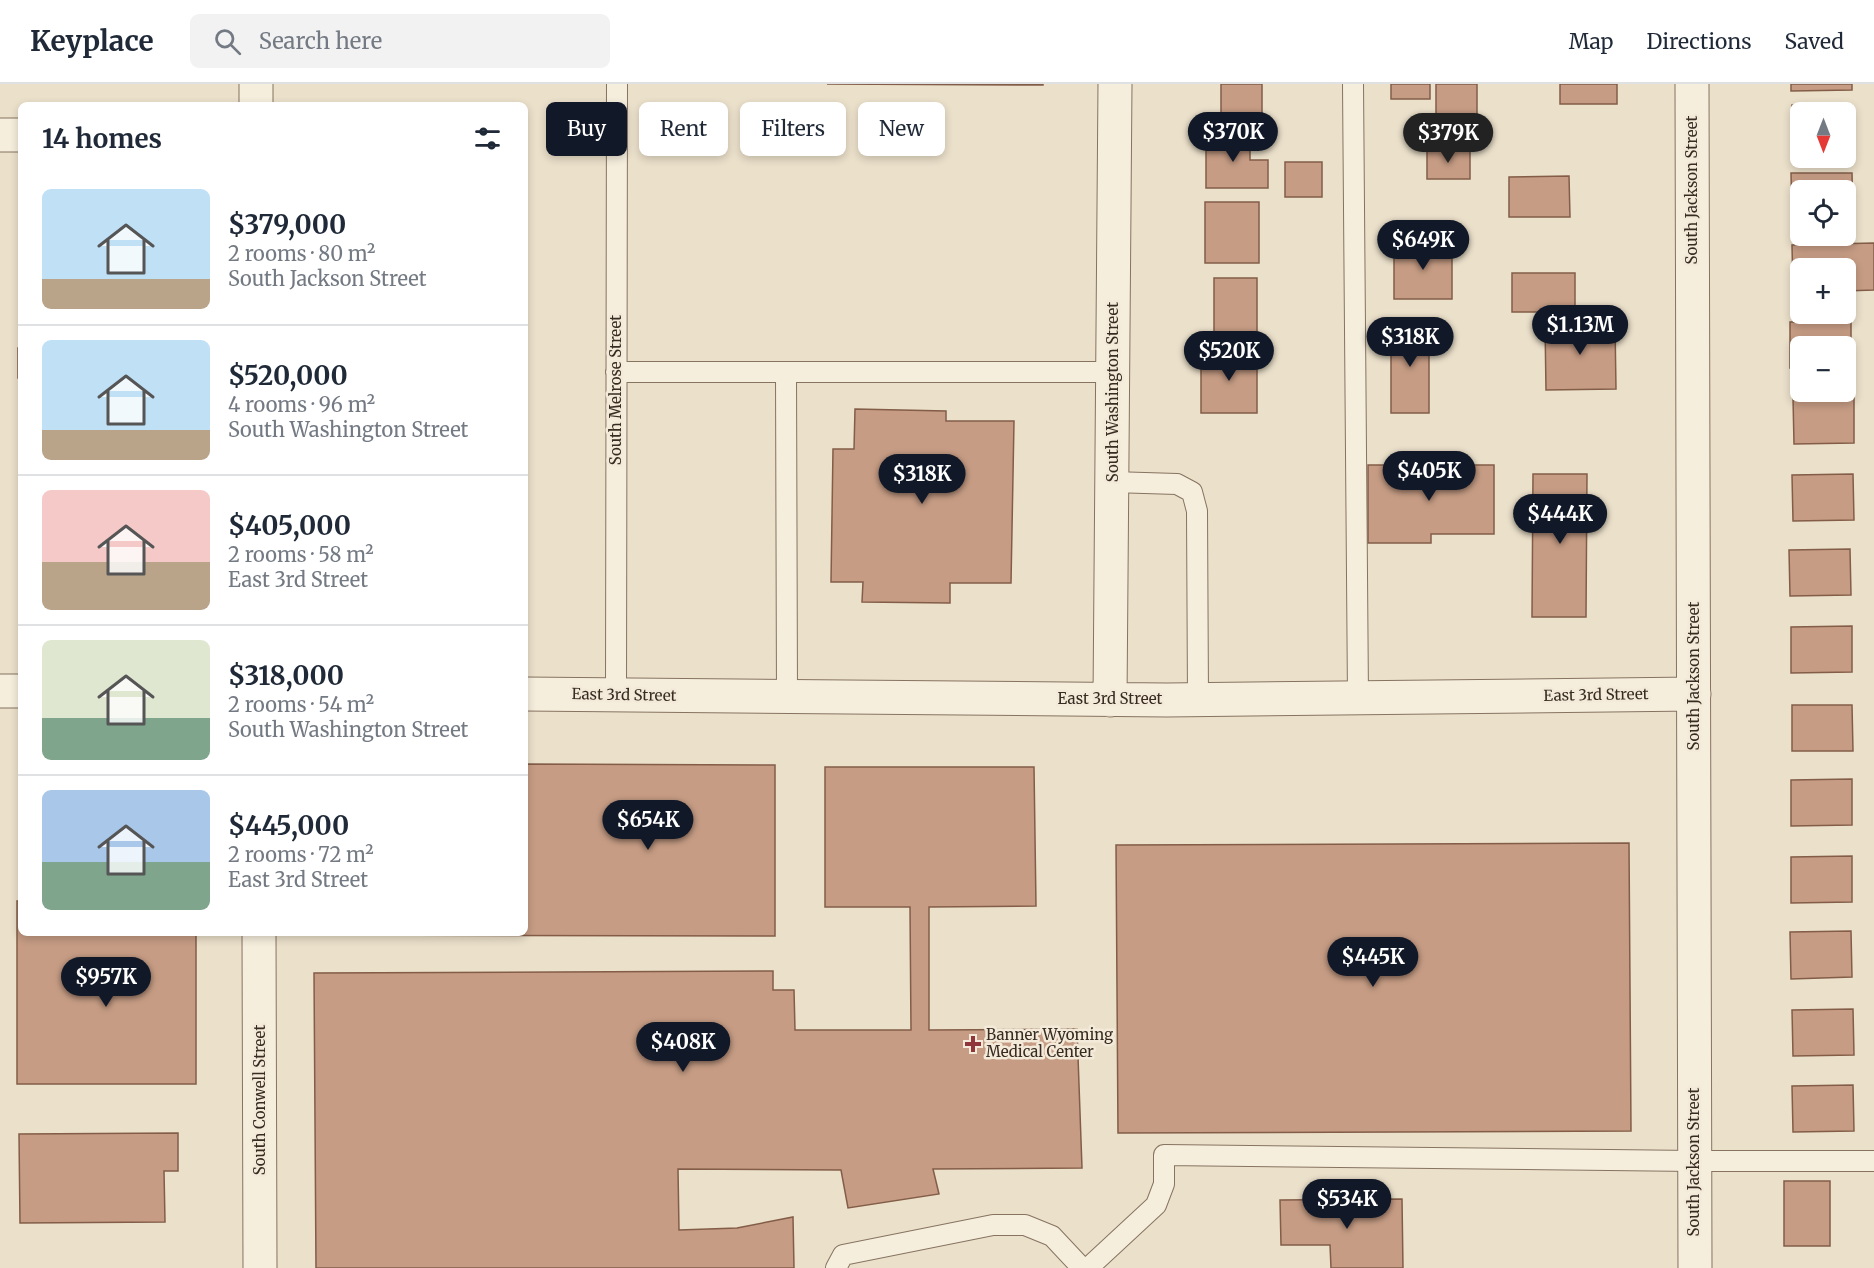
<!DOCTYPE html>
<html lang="en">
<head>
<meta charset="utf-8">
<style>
  :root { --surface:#fff; --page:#f2f2f3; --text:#1f2937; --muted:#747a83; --line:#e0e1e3; --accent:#111827 }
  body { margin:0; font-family:Merriweather,serif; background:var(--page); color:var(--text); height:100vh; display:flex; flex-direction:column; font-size:22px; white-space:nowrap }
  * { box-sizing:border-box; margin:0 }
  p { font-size:20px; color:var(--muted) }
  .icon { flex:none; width:33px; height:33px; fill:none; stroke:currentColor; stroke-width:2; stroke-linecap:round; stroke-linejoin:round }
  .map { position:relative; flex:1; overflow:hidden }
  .details { position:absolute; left:18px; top:18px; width:510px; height:834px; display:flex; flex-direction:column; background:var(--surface); border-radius:9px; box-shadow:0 3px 9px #0003 }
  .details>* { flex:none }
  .banner { position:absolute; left:546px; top:18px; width:570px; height:54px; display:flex; gap:12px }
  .needle { width:39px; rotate:180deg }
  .controls { position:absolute; left:1790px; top:18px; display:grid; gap:12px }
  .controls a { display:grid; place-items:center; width:66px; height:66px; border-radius:9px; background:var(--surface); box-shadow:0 3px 9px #0003; font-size:30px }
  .price { position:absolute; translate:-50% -51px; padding:0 14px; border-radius:21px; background:var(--accent); color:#fff; font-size:20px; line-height:39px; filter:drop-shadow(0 2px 3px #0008) }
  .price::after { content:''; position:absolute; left:50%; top:36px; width:18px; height:14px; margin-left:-9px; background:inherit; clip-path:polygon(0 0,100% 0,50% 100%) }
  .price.on { background:#222; color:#fff }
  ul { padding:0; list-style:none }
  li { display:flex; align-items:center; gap:18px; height:150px; padding:0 24px }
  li+li { border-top:2px solid var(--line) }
  li span { display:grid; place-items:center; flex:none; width:168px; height:120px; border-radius:9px; color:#555 }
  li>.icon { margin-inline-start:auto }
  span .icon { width:72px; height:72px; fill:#fffc; stroke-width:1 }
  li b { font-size:26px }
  h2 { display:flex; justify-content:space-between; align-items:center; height:72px; padding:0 24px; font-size:26px }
  .chip { padding:0 21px; border-radius:9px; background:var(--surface); box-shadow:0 3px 9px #0003; font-size:21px; line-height:54px }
  .chip.on { background:var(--accent); color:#fff }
  header { display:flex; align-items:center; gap:36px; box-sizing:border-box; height:84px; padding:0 30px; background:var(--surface); border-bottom:2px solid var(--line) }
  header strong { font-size:28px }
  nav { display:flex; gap:33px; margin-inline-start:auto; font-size:21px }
  .search { width:420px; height:54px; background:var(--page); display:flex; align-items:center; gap:15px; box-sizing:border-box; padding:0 21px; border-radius:9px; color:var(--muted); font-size:22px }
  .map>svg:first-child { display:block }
</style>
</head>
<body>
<header>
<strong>Keyplace</strong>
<div class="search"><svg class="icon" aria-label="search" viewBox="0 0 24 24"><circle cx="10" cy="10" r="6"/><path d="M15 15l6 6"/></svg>Search here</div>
<nav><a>Map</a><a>Directions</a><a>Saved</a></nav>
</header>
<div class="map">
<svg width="1874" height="1184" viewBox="0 0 1874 1184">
  <rect width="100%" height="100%" fill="#ebe0ca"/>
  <path fill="#c69c84" stroke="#835d48" stroke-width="1.5" d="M827,0H1043V1Z
    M1221,0H1262V34H1221Z
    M1391,0H1430V15H1391Z
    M1436,0H1477V37H1436Z
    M1560,0H1617V20H1560Z
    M1791,0H1852V6L1791,7Z
    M1792,21H1852L1853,66L1845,67V28H1800V67L1792,68Z
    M1206,50H1250V76H1268V104H1206Z
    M1427,64H1470V95H1427Z
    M1285,78H1322V113H1285Z
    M1791,89H1852L1853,135H1845V106H1800V135H1792Z
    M1569,92L1570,133H1509V93Z
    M1205,118H1259V179H1205Z
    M1874,159V206L1845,207V184H1800V207H1793L1792,161Z
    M1394,160H1452V215H1394Z
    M1512,189H1575V228H1512Z
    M1214,194H1257V257H1214Z
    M1851,237V284H1845V262H1800V284H1790V238Z
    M1391,238H1429V329H1391Z
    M1615,239L1616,305L1546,306L1545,240Z
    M18,264H21V294H18Z
    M1201,267H1257V329H1201Z
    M1854,313V359L1794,360L1793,314Z
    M855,325L946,327V337H1014L1011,499H950V519L862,518L863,498H831L833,365H854Z
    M1368,381H1494V450H1431V459H1368Z
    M1533,390H1587L1586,533H1532Z
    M1853,390L1854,436L1793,437L1792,391Z
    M1850,465L1851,511L1790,512L1789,466Z
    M1852,542V588L1791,589V543Z
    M1792,621H1852L1853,667H1792Z
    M525,680L775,681V852L316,851V849H525Z
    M825,683H1034L1036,822L929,823V946L1077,945L1082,1084L933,1085L939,1110L848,1124L841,1086L678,1085L679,1146L737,1144L793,1133L794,1184H316L314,889L773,887V906H794L795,946H911L910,823H825Z
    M1852,695V741L1791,742V696Z
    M1629,759L1631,1047L1118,1049L1116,761Z
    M1852,772V818L1791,819V773Z
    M17,817H21V849H196V1000H17Z
    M1851,847L1852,893L1791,895L1790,848Z
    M1853,925L1854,971L1793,972L1792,926Z
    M1853,1001L1854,1047L1793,1048L1792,1002Z
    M178,1049V1087H164L165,1138L20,1139L19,1050Z
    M1784,1097H1830V1162H1784Z
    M1402,1115L1403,1184H1331L1330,1161H1281L1280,1116Z"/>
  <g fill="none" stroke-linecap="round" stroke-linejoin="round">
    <g stroke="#867360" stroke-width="22">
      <path id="service" d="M1353,0L1358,613
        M616,288H1113
        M786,288L787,613
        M1112,398L1177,400L1192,408L1197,427L1198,615
        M616,611L617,0
        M836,1184L843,1171L993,1141H1025L1052,1152L1082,1184
        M1088,1184L1156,1121L1164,1100V1071L1694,1077H1874"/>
    </g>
    <g stroke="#867360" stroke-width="35">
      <path id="minor" d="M256,0V21
        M1692,0L1695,1184
        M0,51H21
        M0,607H21
        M525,610L1167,616L1694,610
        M1110,616L1115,0
        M259,849L260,1184"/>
    </g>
    <use href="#service" stroke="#f6eedd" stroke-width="20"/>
    <use href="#minor" stroke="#f6eedd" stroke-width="33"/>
  </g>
  <path fill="#90353a" stroke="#f3ead9" stroke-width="2" d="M970 951h6v6h6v6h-6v6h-6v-6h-6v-6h6z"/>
  <g text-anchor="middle" stroke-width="5" stroke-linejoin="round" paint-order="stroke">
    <g font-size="15" fill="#382c22" stroke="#f3ead9">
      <text transform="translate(1692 106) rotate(-90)" y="5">South Jackson Street</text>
      <text transform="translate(616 306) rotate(-90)" y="5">South Melrose Street</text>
      <text transform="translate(1113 308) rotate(-90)" y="5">South Washington Street</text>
      <text transform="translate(1694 592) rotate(-90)" y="5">South Jackson Street</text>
      <text transform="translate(624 611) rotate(1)" y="5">East 3rd Street</text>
      <text transform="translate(1596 611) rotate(-1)" y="5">East 3rd Street</text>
      <text x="1110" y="620">East 3rd Street</text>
      <text transform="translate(260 1016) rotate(-90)" y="5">South Conwell Street</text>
      <text transform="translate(1694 1078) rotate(-90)" y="5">South Jackson Street</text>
    </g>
    <g font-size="15" fill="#382c22" stroke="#f3ead9" text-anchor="start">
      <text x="986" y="956">Banner Wyoming<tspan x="986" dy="17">Medical Center</tspan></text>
    </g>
  </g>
</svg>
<div class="controls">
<a><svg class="needle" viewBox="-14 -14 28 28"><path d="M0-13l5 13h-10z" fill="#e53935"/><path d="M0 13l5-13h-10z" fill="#747a83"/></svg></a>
<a><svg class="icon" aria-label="locate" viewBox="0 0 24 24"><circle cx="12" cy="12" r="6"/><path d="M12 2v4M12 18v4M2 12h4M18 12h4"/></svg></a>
<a>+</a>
<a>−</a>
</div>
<b class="price" style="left:1233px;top:79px">$370K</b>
<b class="price on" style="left:1448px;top:80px">$379K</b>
<b class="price" style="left:1423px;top:187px">$649K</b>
<b class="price" style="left:1580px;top:272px">$1.13M</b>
<b class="price" style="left:1410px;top:284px">$318K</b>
<b class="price" style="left:1229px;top:298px">$520K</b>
<b class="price" style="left:1429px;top:418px">$405K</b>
<b class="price" style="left:922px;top:421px">$318K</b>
<b class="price" style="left:1560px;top:461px">$444K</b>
<b class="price" style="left:648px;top:767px">$654K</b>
<b class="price" style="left:1373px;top:904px">$445K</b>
<b class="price" style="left:106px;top:924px">$957K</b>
<b class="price" style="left:683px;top:989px">$408K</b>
<b class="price" style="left:1347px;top:1146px">$534K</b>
<div class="banner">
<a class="chip on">Buy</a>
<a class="chip">Rent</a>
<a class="chip">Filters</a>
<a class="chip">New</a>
</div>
<section class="details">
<h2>14 homes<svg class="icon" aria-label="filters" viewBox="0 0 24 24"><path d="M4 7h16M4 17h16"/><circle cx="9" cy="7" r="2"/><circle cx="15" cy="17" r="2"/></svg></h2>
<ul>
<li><span style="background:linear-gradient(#bfe0f5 75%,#b9a48a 0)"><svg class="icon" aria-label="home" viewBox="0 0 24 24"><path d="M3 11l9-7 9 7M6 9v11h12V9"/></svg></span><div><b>$379,000</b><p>2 rooms · 80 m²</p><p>South Jackson Street</p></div></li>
<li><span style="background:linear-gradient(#bfe0f5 75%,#b9a48a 0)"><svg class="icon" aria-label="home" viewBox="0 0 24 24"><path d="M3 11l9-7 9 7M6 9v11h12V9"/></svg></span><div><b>$520,000</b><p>4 rooms · 96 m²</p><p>South Washington Street</p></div></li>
<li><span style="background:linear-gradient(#f6c9c9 60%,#b9a48a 0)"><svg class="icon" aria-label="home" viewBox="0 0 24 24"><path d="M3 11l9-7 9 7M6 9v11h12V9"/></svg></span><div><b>$405,000</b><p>2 rooms · 58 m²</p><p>East 3rd Street</p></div></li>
<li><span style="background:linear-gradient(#dfe7d0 65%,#7fa58c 0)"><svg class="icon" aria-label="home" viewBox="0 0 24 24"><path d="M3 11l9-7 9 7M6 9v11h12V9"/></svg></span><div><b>$318,000</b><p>2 rooms · 54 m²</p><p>South Washington Street</p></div></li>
<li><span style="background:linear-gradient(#a9c7e8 60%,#7fa58c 0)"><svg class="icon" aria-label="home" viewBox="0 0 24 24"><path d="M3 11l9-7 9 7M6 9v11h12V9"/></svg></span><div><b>$445,000</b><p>2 rooms · 72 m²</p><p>East 3rd Street</p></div></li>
</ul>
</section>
</div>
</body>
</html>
